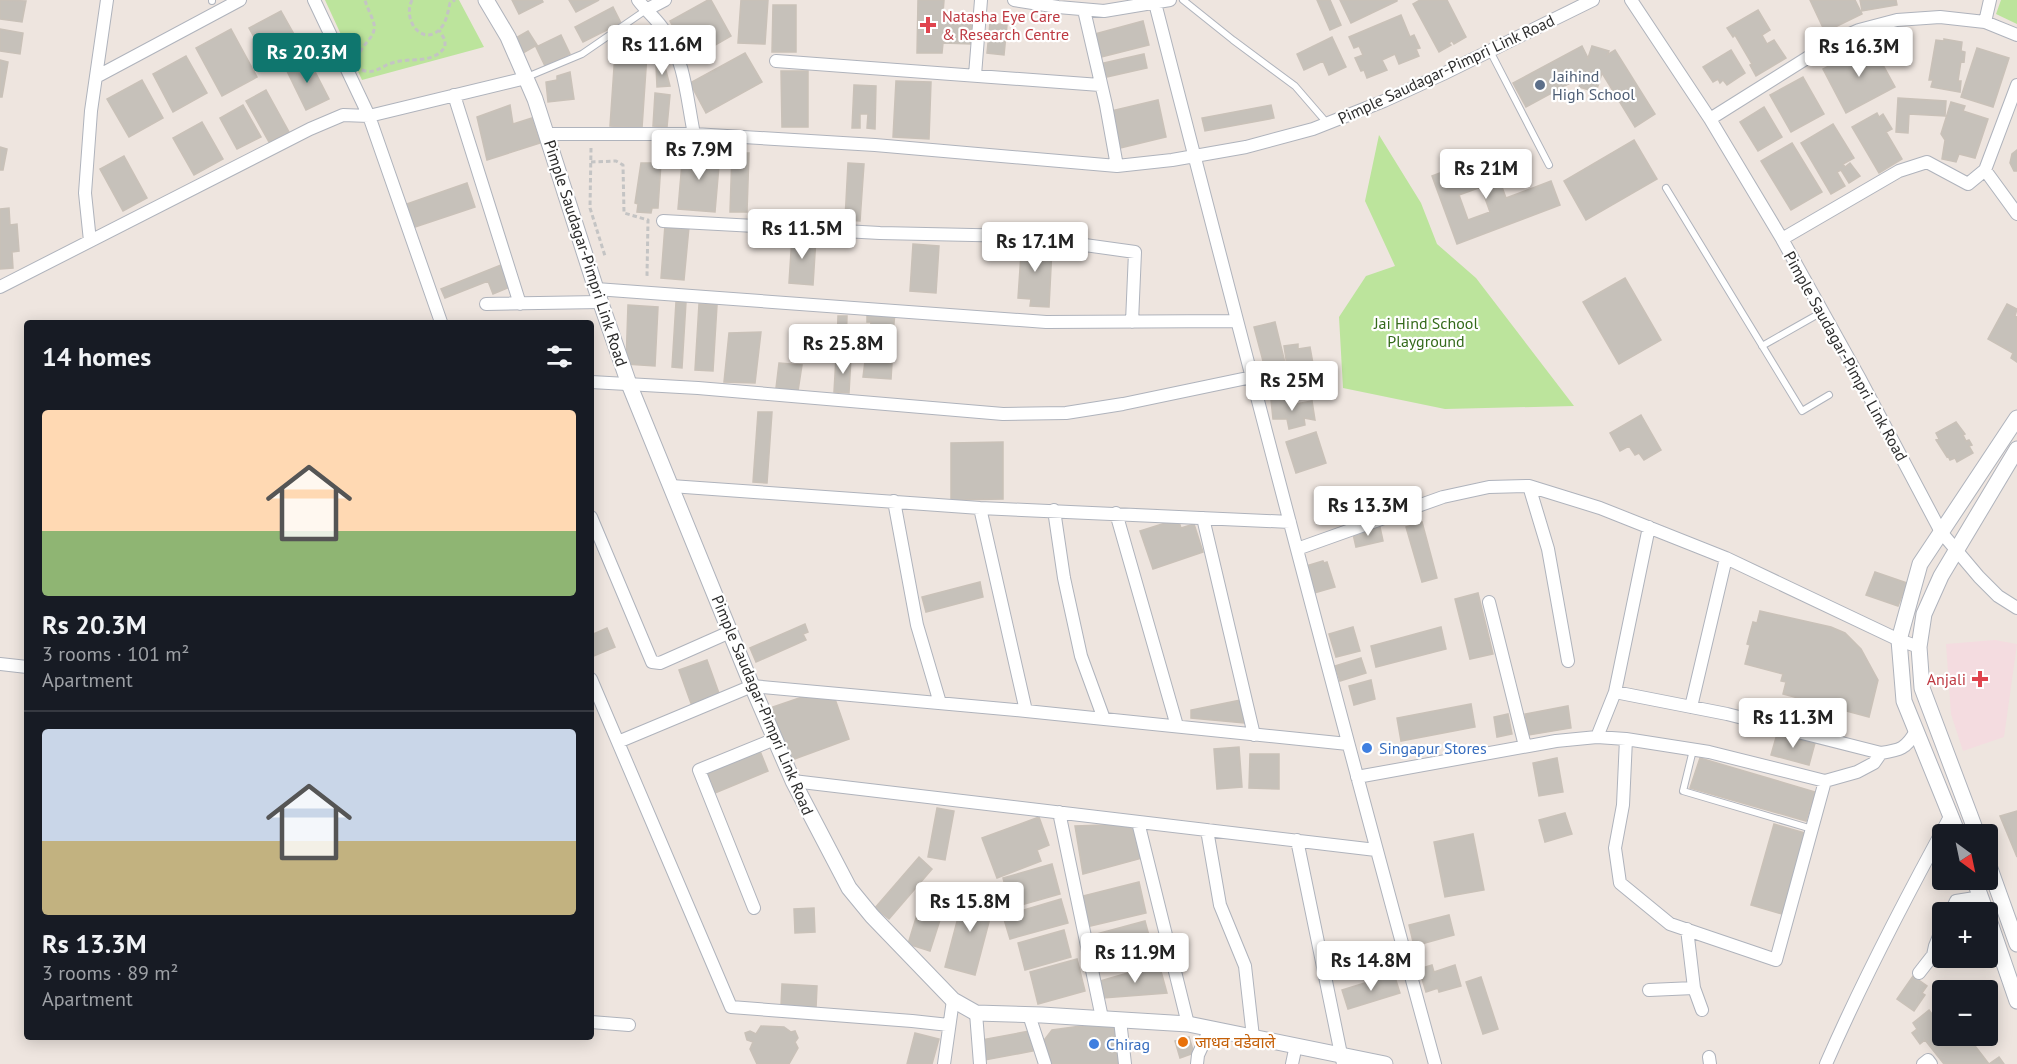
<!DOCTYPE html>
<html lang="en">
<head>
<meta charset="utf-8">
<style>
  :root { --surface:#171b24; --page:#20242c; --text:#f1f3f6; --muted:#9ea1a6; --line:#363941; --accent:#0f766e }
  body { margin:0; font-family:"PT Sans","Noto Sans Devanagari",sans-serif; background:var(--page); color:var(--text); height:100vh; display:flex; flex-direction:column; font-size:22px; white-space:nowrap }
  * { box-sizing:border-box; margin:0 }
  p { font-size:20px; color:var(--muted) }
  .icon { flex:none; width:33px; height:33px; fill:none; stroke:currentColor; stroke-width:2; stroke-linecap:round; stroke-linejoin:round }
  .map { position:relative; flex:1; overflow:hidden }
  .drawer { position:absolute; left:24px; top:320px; width:570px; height:720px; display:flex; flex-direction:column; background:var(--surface); border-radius:6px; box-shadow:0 3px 15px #0003 }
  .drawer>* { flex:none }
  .needle { width:39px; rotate:147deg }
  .tools { position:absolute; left:1932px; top:824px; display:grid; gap:12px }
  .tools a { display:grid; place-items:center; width:66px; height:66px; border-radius:6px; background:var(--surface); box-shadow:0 3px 15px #0003; font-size:30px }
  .price { position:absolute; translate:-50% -51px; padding:0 14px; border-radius:6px; background:#fff; color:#222; font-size:20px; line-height:39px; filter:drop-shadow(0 2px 3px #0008) }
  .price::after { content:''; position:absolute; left:50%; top:36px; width:18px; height:14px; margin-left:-9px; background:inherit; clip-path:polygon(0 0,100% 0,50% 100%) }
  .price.on { background:var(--accent); color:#fff }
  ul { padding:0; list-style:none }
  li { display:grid; align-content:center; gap:12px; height:318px; padding:0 18px }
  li+li { border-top:2px solid var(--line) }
  li span { display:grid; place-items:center; height:186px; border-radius:6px; color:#555 }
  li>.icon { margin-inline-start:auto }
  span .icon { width:108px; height:108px; fill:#fffc; stroke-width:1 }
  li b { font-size:26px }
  h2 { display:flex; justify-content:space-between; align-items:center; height:72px; padding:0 18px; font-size:26px }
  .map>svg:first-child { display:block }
</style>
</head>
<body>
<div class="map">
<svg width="2017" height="1064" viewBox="0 0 2017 1064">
  <rect width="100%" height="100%" fill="#eee5df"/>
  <path fill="#f4dce0" d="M1995,640L2017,644L2004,737L1963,751L1951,714L1946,644Z"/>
  <path fill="#bce49c" d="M325,0H459L484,47L362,80Z
    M2001,0H2017V24L1996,14Z
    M1379,135L1421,203L1437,244L1476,278L1574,406L1445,409L1343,388L1339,317L1366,276L1395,266L1365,201Z"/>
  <path fill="#c6c1ba" stroke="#c9c1b8" stroke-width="1.5" fill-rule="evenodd" d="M0,0L26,1L22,22L0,19Z
    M512,0H542L543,2L519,14Z
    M569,0H599L576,12Z
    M708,0H711L731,36L691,59L670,21Z
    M741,0H768L765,44L738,43Z
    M918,0H944L943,13L972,14L971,44L943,43L942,53H917Z
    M1317,0H1330L1341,25L1330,30Z
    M1340,0H1397V1L1351,23Z
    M1420,0H1447L1466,37L1454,44L1452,41L1449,43L1451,45L1439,52L1413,4Z
    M1810,0H1855L1862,14L1825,32Z
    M1860,0H1896L1897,5L1862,11Z
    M773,5H796V52H772Z
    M613,7L621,23L583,42L575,27Z
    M1758,10L1770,30L1762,35L1767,44L1774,40L1786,58L1756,76L1750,65L1752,64L1735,35L1733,37L1727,28Z
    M281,11L304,52L272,69L249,28Z
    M1401,15L1410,37L1414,35L1420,48L1416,49L1419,56L1399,64L1395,54L1382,60L1387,70L1367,78L1364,70L1361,71L1355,58L1363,55L1359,46L1354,48L1349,37Z
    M1143,21L1149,45L1097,58L1091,35Z
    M990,23L1007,25L1004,55L987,53Z
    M0,29L23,33L20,54L0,51Z
    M231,29L257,77L222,96L196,48Z
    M528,31L537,45L523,53L514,39Z
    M561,35L570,54L545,66L536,47Z
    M1332,37L1346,67L1329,75L1323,61L1304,70L1297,54Z
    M1944,39L1962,42L1961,51L1965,52L1964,62L1961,61L1958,81H1961L1960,92L1931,87L1933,80H1929L1936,40L1944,41Z
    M1871,43L1895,87L1846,113L1823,69Z
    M1582,46L1588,58L1592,46L1609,51L1607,55L1615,50L1655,114L1635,127L1602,73L1596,92L1579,87L1583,76L1526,107L1513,83Z
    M1977,48L2009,58L1993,107L1961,97Z
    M1731,50L1745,73L1727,85L1723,80L1720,83L1718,79L1713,82L1703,67Z
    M615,53L647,54L642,128L610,126Z
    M745,53L762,82L706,113L690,83Z
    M1144,54L1147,68L1102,78L1099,64Z
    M186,56L207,93L173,112L153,74Z
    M308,58L329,99L306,110L286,69Z
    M0,60L8,62L2,97H0Z
    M664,63L670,86L657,87L656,65Z
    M781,71H808V127H782Z
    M570,72L574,99L548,102L546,82L557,80V76Z
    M1803,77L1824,114L1791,132L1770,95Z
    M142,80L163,118L129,137L107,99Z
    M896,81L931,82L929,139L893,137Z
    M854,85L876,86L875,129L867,128L868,114H860V128H852Z
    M266,90L289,132L269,142L246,101Z
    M655,93L670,95L667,127L653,126Z
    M1898,98L1946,101L1945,116L1909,114L1908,133L1896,132Z
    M1158,100L1166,137L1120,148L1111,111Z
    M1951,102L1965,106L1963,111L1988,119L1975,158L1959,154L1956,162L1942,159L1945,140L1941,134Z
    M243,105L261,137L237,149L220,118Z
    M510,105L513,124L532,118L540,143L487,160L477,117Z
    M1271,105L1274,118L1205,131L1202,118Z
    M1764,107L1782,137L1758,151L1740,122Z
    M1877,113L1879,117L1883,114L1892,129L1886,132L1902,159L1879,173L1852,127Z
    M202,122L223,159L194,175L173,138Z
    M1833,124L1854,158L1843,164L1845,167L1850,163L1860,176L1849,183L1841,170L1837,172L1845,186L1831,194L1801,143Z
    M1634,140L1657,179L1586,220L1564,181Z
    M1792,143L1822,192L1791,210L1761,161Z
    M0,147L7,149L3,170H0Z
    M2017,150V171H2014L2010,163L2012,154Z
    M683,151L720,154L715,212L678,209Z
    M732,153H749L747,212H730Z
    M1490,154L1506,198L1551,181L1560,205L1457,244L1432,176ZM1481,187L1490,212L1468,220L1459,195Z
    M124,156L147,198L123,211L100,169Z
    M641,163H661L658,208H652L651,213L637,212L638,204L635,203Z
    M848,163L864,164L860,221L845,220Z
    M467,183L475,207L412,228L404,205Z
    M9,208L10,225L17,224L19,251L12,252L13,268L0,269V209Z
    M665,225L689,227L684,280L661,278Z
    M792,236L816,238L813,285L789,283Z
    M1022,239L1036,240V244L1052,248L1049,307L1030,306L1031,299L1018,298Z
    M913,244L939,246L936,293L910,291Z
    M501,265L510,287L493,294L488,281L445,298L441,289Z
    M1625,278L1661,340L1619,364L1583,302Z
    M676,302H686L682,368L672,367Z
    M699,304L717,305L713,371L695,370Z
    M2007,304L2017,309L2015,316L2017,317V362L2011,358L2013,353L1988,339Z
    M628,305L658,307L655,366L626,364Z
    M867,311L895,313L893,333H886L885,347H892V352L865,351V343H869L871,322H867Z
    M838,316H847L846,346H837Z
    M1275,322L1287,371L1267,376L1254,327Z
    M761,332L755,383L724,382L729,333Z
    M1298,344V349L1310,347L1315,375L1289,379L1284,346Z
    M836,357H851L849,393L834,392Z
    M865,361L892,363L891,379L863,377Z
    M779,363L802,365L798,391L776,388Z
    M1290,397L1291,405L1312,401L1315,420L1304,418L1305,425L1289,429L1287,419H1273L1271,400Z
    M758,412H772L767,483L753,482Z
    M1641,415L1661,450L1644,460L1639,453L1635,455L1629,446L1620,451L1610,433Z
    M1956,422L1965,434L1963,435L1966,441L1969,440L1972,445L1969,446L1973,453L1957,462L1955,458L1950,460L1948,456L1947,457L1936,440L1939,439L1936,433Z
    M1316,432L1326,463L1296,473L1286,442Z
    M1003,442V499L951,500V443Z
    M1178,519L1181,528L1194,524L1203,552L1153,569L1140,531Z
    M1422,522L1437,578L1422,582L1406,527Z
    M1380,527L1383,541L1356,547L1353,534Z
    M1323,561L1324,563L1327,562L1335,587L1314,593L1306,566Z
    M1875,572L1907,583L1898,606L1866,595Z
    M980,582L983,597L926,612L922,597Z
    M1478,593L1493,654L1470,659L1455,599Z
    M1760,611L1831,627L1845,633L1861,649L1878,680L1869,717L1783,694L1786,682L1781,681L1783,674L1745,664L1750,645L1747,644L1753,622L1757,623Z
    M805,624L808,632L803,634L806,640L756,662L750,648Z
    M1353,627L1360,651L1336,657L1329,634Z
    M1441,627L1446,649L1376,667L1371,646Z
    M607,628L615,647L591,657V635Z
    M1361,658L1366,673L1340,681L1335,666Z
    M707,660L720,696L692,706L679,670Z
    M1371,680L1375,699L1354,705L1349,686Z
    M805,696L835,699L849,739L789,761L770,708Z
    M1241,700L1244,723L1191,718V710Z
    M1471,704L1475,727L1401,741L1397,718Z
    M1568,706L1571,728L1529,735L1525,714Z
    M1508,714L1512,734L1497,737L1494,717Z
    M1777,734L1815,743L1809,765L1771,755Z
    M1239,747L1242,787L1217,789L1214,749Z
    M760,751L768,771L715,793L707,772Z
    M1250,754H1279V789L1249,788Z
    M1557,758L1563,792L1539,796L1533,763Z
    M1700,758L1815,792L1806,821L1690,788Z
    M937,808L954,811L945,860L928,857Z
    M2017,811V857L2000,816Z
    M1565,813L1572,834L1545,842L1539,820Z
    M1039,817L1049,845L1037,850L1041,861L997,878L982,838Z
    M1134,824L1142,858L1083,874L1075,826Z
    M1774,824L1805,833L1782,914L1751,905Z
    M1473,834L1484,890L1445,897L1434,842Z
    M919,857L932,869L889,919L875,908Z
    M1052,864L1060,894L1011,908L1003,878Z
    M1139,882L1146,913L1086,927L1079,897Z
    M926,885L949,892L930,951L908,944Z
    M965,891L995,899L975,975L945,967Z
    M1061,899L1068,923L1010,939L1003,916Z
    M814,908L815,932L795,933L794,909Z
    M1449,915L1454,935L1414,946L1409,925Z
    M1145,921L1154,954L1098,969L1089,936Z
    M1064,930L1071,957L1025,970L1018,943Z
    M1077,959L1085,991L1038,1004L1030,972Z
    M1159,964L1167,993L1103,998L1100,981Z
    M1432,965L1434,972L1455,965L1461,986L1439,992L1438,988L1426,992L1419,969Z
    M1394,974L1400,993L1348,1009L1342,990Z
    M1913,976L1927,986L1922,993L1925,995L1914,1011L1897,999Z
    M1481,977L1498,1029L1483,1034L1466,982Z
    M782,984L817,986L816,1008L781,1006Z
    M1929,1010L1938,1022L1942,1020V1035H1954L1961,1044L1969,1038L1989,1064H1944L1925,1040L1920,1044L1912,1033L1917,1029L1913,1023Z
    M1117,1021L1123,1064H1049L1042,1043L1052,1030Z
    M761,1026L784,1027L791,1032L795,1031L798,1038L795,1042L798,1048L789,1064H757L750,1049L753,1042L747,1040L745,1033L750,1031L756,1034Z
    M1030,1031L1033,1051L985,1060L981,1040Z
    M915,1033L939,1039L932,1064H907Z
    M1189,1037L1194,1053L1180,1058L1175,1041Z
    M1999,1057L2004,1064H1989Z"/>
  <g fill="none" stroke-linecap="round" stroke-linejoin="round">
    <g stroke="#afb3bc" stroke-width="8">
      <path id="service" d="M1183,0L1233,40L1295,86L1327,123
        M212,1V0
        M1490,51L1549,165
        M527,77L582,54L646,10
        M1666,188L1802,411L1829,395
        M1762,346L1822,312
        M1693,750L1683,791L1812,829"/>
    </g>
    <g stroke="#afb3bc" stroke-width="14">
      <path id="minor" d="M314,0L369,116L441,322
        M638,0C646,11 658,20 665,32C685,61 687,100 694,134
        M1014,0L1058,7L1104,11L1170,0
        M1631,0L1710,119L1782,239L1860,379L1941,532L1979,577L1998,596L2017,608
        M1155,3C1246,357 1338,711 1435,1064
        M646,10L665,0
        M1084,10L1106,105L1117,166
        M1985,22L1990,0
        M776,61L1100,85
        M975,75L981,0
        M96,77L240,0
        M454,95L520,304
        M1710,119L1834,41L1859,30L1897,20L1940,17L1985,22L2017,35
        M548,134H694L875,145L1117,166L1172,160L1246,147L1313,129L1384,101L1443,74L1593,0
        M1985,170L2017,85
        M663,221L880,233L1020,236L1135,252L1132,322
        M1782,239L1899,171L1927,162L1968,184L1985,170L2017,214
        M90,241L85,193L91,111L107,0
        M0,287L310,129L343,115L369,116L526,78
        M596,289L1046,322L1236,321
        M486,304L601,302
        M591,382L698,388L1003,414L1066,413L1123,404L1252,377
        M671,486L980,508L1290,522
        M1529,486L1548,549L1568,661
        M894,501L917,625L940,703
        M980,508L1026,711
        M1054,510L1064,578L1081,656L1104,719
        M1116,513L1177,726
        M591,517L652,662L660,663L730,632
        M1203,518L1254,735
        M1297,549L1443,497L1489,487L1529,486L1600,508L1726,558L1899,640L1919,647
        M1489,602L1525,746
        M0,664L27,667
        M591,679L731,1007L912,1021L949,1025
        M1615,692L1727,714L1881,753
        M1691,707L1726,558
        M1597,737L1615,692L1649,527
        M1626,739L1623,805L1615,848L1620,883L1670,924L1776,960L1825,781
        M618,742L752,686L1026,711L1348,744
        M1357,777L1556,741L1597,737L1626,739L1709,752L1825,781L1857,772L1874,763L1881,753C1900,750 1906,749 1916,731
        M793,781L1376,850
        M1059,812L1102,1018
        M1138,822L1188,1024
        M1207,830L1220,905L1245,966L1253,1037
        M1297,840L1343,1064
        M754,908L699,770L775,739
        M1951,912L1956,901L1981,897
        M1919,973L1933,955L1935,946L1942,929
        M1694,988L1702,1010
        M1649,990L1694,988L1687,929
        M976,1013L980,1064
        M1029,1015L1045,1064
        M1120,1020L1125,1064
        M591,1022L629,1025
        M1709,1057L1710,1064
        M944,1064L953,1000
        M1197,1064L1198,1055L1210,1029
        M1292,1064L1296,1045
        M1826,1064C1863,979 1906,897 1951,815
        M1923,1064L1928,1060L1931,1064"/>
    </g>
    <g stroke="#afb3bc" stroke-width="17">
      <path id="tertiary" d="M486,0L508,37L535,99L596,289L629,384L752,686L793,781L849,888L872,916L953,1000L976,1013L1042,1015L1188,1024L1385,1064
        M1958,834L1904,701L1899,640L1920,564L2017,418
        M1977,834L1922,688L1919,647L1924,614L1941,576L2017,449
        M1988,863L2017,944
        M1974,879L1986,912
        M1988,917L2017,1001"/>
    </g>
    <path stroke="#c4c4c4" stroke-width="3" stroke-dasharray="4.5 3" stroke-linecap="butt" d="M412,0C402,20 422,46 439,30C446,24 448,12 450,3L455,0
      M358,59C359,45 377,38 374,24C372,16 367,8 365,0
      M362,70C375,75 381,66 392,63C406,58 422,62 434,56C439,54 442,51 445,47V40L439,30
      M591,148L590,208L605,256
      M591,162L616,161L623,165L624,213L648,220L647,276"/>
    <use href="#service" stroke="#fff" stroke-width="6"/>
    <use href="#minor" stroke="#fff" stroke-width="12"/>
    <use href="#tertiary" stroke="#fff" stroke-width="15"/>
  </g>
  <g fill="#e0444e" stroke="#fff" stroke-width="2">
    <path d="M925 16h6v6h6v6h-6v6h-6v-6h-6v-6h6z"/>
    <path d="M1977 670h6v6h6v6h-6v6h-6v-6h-6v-6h6z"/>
  </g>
  <circle fill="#5c6f8a" stroke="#fff" stroke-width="2" cx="1540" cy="85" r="6"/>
  <g fill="#3f7fe0" stroke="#fff" stroke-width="2">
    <circle cx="1367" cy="748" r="6"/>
    <circle cx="1094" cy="1044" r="6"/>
  </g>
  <circle fill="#e8710a" stroke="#fff" stroke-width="2" cx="1183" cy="1042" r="6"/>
  <g text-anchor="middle" stroke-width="4.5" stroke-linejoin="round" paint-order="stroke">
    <g font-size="16" fill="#be3a42" stroke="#fff" text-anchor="start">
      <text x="942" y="22">Natasha Eye Care<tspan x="942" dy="18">&amp; Research Centre</tspan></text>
      <text x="1966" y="685" text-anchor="end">Anjali</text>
    </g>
    <g font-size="16" fill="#2c2c2c" stroke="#fff">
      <text transform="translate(1446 69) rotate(-25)" y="6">Pimple Saudagar-Pimpri Link Road</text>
      <text transform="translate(586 253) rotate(72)" y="6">Pimple Saudagar-Pimpri Link Road</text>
      <text transform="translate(1846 356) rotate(61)" y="6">Pimple Saudagar-Pimpri Link Road</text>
      <text transform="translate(763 705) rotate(67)" y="6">Pimple Saudagar-Pimpri Link Road</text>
    </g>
    <g font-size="16" fill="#4e5e75" stroke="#fff" text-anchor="start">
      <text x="1552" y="82">Jaihind<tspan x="1552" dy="18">High School</tspan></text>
    </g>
    <g font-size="16" fill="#346a1b" stroke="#fff">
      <text x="1426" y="329">Jai Hind School<tspan x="1426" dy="18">Playground</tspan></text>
    </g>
    <g font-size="16" fill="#366cbe" stroke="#fff" text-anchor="start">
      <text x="1379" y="754">Singapur Stores</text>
      <text x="1106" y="1050">Chirag</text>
    </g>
    <g font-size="16" fill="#c56008" stroke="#fff" text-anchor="start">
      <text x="1195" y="1048">जाधव वडेवाले</text>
    </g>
  </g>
</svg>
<div class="tools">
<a><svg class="needle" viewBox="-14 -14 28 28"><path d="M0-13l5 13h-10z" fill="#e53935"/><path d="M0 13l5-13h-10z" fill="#9ea1a6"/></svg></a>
<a>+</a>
<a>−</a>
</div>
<b class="price" style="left:662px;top:76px">Rs 11.6M</b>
<b class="price" style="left:1859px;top:78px">Rs 16.3M</b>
<b class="price on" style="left:307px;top:84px">Rs 20.3M</b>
<b class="price" style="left:699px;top:181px">Rs 7.9M</b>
<b class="price" style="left:1486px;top:200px">Rs 21M</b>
<b class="price" style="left:802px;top:260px">Rs 11.5M</b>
<b class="price" style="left:1035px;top:273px">Rs 17.1M</b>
<b class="price" style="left:843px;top:375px">Rs 25.8M</b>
<b class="price" style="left:1292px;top:412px">Rs 25M</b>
<b class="price" style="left:1368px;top:537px">Rs 13.3M</b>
<b class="price" style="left:1793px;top:749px">Rs 11.3M</b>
<b class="price" style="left:970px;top:933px">Rs 15.8M</b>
<b class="price" style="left:1135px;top:984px">Rs 11.9M</b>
<b class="price" style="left:1371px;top:992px">Rs 14.8M</b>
<section class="drawer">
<h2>14 homes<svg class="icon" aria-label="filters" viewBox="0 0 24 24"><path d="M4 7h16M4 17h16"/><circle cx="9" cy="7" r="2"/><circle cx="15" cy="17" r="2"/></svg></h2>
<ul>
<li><span style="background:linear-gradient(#ffd9b3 65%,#8fb573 0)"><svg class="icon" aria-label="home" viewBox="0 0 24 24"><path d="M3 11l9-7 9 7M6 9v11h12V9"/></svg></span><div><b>Rs 20.3M</b><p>3 rooms · 101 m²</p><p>Apartment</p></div></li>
<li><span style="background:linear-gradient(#c9d6e8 60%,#c2b280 0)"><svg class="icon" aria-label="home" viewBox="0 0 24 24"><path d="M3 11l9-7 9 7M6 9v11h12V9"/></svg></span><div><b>Rs 13.3M</b><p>3 rooms · 89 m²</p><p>Apartment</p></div></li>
</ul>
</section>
</div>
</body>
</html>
